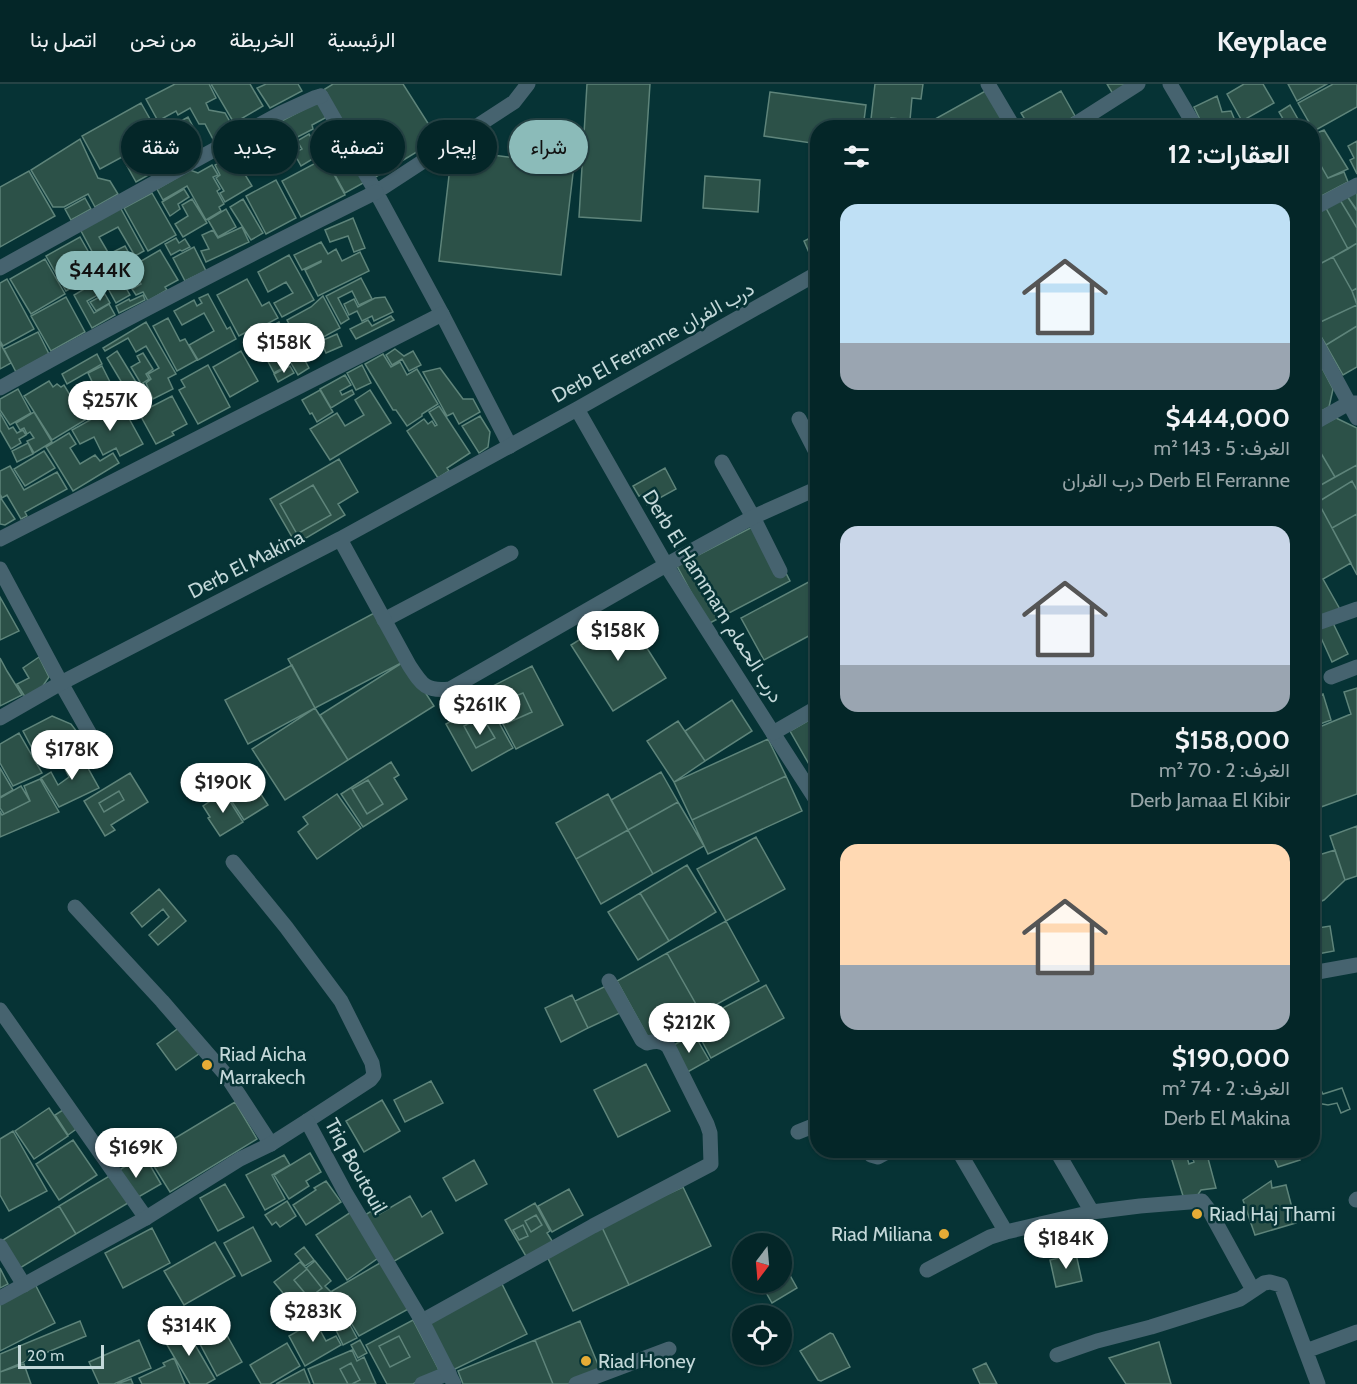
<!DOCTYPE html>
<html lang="ar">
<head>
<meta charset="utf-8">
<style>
  :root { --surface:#042628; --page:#123234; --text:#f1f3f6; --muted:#97a5a8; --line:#254345; --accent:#8bbbb9 }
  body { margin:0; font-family:Cabin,Vazirmatn,sans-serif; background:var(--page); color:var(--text); direction:rtl; height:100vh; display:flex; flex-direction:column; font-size:22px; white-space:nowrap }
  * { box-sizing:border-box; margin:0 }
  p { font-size:20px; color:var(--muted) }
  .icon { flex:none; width:33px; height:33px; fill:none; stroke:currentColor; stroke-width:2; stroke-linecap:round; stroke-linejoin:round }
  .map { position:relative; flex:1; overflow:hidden; direction:ltr }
  .panel { position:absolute; left:810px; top:36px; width:510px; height:1038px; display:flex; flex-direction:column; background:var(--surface); border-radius:24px; box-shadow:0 2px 4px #0004,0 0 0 2px var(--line); direction:rtl }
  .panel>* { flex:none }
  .banner { position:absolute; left:18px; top:36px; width:570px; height:54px; direction:rtl; display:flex; gap:12px }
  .needle { width:39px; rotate:196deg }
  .buttons { position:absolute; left:732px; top:1149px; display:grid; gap:12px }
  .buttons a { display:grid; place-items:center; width:60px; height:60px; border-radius:50%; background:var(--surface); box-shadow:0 2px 4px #0004,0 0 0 2px var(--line); font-size:30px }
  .scale { position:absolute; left:18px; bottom:15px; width:86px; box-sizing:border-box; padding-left:6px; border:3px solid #c3d8d9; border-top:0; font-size:16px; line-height:21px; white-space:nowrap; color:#c3d8d9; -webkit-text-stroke:4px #063335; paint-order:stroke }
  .price { position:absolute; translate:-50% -51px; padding:0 14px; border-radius:21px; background:#fff; color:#222; font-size:20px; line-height:39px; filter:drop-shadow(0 2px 3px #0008) }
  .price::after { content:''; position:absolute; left:50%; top:36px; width:18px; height:14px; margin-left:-9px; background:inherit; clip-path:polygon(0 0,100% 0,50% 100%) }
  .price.on { background:var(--accent); color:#111 }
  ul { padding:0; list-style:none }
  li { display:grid; align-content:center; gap:12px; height:318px; padding:0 30px }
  li span { display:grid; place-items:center; height:186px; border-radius:18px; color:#555 }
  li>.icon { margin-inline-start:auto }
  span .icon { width:108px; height:108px; fill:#fffc; stroke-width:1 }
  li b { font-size:26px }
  h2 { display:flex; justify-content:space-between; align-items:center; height:72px; padding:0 30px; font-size:26px }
  .chip { padding:0 21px; border-radius:27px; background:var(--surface); box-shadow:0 2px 4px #0004,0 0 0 2px var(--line); font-size:21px; line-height:54px }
  .chip.on { background:var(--accent); color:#111 }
  header { display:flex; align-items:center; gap:36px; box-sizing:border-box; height:84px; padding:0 30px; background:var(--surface); border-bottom:2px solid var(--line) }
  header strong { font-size:28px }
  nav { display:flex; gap:33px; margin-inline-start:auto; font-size:21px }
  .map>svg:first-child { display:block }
</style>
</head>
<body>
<header>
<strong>Keyplace</strong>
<nav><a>الرئيسية</a><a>الخريطة</a><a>من نحن</a><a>اتصل بنا</a></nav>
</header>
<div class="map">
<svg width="1357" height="1300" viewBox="0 0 1357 1300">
  <rect width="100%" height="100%" fill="#063335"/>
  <path fill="#2c5148" stroke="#5e847a" stroke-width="1.5" fill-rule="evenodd" d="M175,0H209L216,14L206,19L209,26L225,29L234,45L214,57L205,40H199L190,24L178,31L176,27L158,37L146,15Z
    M211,0H250L263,22L234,39Z
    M266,0H298L302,7L270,24L257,4Z
    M333,0H403L438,55L374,94L320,8Z
    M587,0H650L641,137L579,133Z
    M875,0H923L921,15L912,14L910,36L891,34L890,44H870Z
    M1107,0H1129L1113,10Z
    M1244,0H1263L1274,19L1242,37L1227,10Z
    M1288,0H1327L1297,17Z
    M1333,0H1357V23L1314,47L1298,19Z
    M989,5L1011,44H919Z
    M1061,7L1075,32L1056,44H1030L1021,29Z
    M770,8L866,21L863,44H818V60L764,52Z
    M1217,12L1222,28L1231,27L1236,39L1228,44H1204L1194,23Z
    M318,18L327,33L312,41L313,45L286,59L280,48L258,60L253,52Z
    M141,19L154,42L163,37L170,43L188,33L201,58L174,72L175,74L159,82V85L136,98L122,73L100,85L82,52Z
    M1290,21L1303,44H1281L1286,40L1279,28Z
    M1324,46L1348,85L1328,94L1312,66V51Z
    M279,50L291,72L273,81L262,59Z
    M309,50L321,70L301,82L294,69L302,65L297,57Z
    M338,52L365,98L345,109L319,62Z
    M80,55L98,94L110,97L118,110L95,123L88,110L64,123H53L31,86Z
    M1357,57V90L1350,76L1354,74L1348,62Z
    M452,66L574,81L561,191L439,177Z
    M1312,66L1328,94L1344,88L1348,98L1312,117Z
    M233,71L252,102L225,118L220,109L224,107L216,94L220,91L215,81Z
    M325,74L345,111L301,133L282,97Z
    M212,81L218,91L213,93L220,105L217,107L224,120L219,123L221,127L206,136L187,102L163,116L157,105L190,86L198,89Z
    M29,87L55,132L0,163V103Z
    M705,92L760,96L758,128L703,124Z
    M276,96L296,134L266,150L246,112Z
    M184,105L189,113L178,120L180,125L170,132L162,118Z
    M1357,106V126L1347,112Z
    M152,109L176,151L148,167L124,124Z
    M1347,112L1357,127V144L1340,116Z
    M85,114L91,125L71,136L65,125Z
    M192,115L207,139L183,153L175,140L188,132L182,121Z
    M243,115L263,149L251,156L230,123Z
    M1340,116L1357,144V159L1348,165L1326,124Z
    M120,123L144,167L135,172L118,143L99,153L109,170L125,162L131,173L103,188L80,145Z
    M1326,124L1348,165L1312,184V131Z
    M226,125L236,143L218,153L208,136Z
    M353,134L365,164L354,168L348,152L330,158L325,146Z
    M242,143L249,158L206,178L201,167L209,165L202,151L213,146L218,154Z
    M818,150V178L814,180L804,157Z
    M80,153L100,188L66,207L46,172Z
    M176,154L179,159L185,155L190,163L182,167L180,166L171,171L165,160Z
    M321,158L328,170L336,165L342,177L360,168L369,187L318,212L305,186L321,178V177L302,186L294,171Z
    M1357,159V204L1352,207L1333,173Z
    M194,163L206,187L185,197L173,174Z
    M160,166L178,196L165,203L167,206L148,217L143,208L136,211L132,205L141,200L131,183Z
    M289,171L314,216L282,233L274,219L293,209L286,198L268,208L258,188Z
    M1333,173L1352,207L1357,221L1314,241L1312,239V184Z
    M45,175L65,210L31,230L10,195Z
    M129,184L137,198L126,204L130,211L116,219L104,197Z
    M361,194L372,215L359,221L352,207L338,214L349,235L341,240L326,212Z
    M7,195L34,245L3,262L0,257V199Z
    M247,195L262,222L269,218L278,234L252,248L250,246L239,252L217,211Z
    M98,197L105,207L87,217L94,229L109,220L115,231L92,244L74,211Z
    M1357,204V220L1352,207Z
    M105,210L110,219L96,227L90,218Z
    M208,210L227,245L230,243L236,255L198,276L189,261L214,247L204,229L182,241L174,227L194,216L197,222L202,219L199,214Z
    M143,211L145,216L119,229L116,222L129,215L130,217Z
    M323,212L340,244L316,257L321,266L307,274L287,236L311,223Z
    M66,213L85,248L51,267L31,232Z
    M385,213L393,228L374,237L372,232L362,237L357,227L349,231L344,220L354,215L358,223L375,214Z
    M1357,221V242L1326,261L1314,241Z
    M391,232L394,236L356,255L350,245L368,236L372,242Z
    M168,234L180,257L185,255L197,276L177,287L153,242Z
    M146,238L176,290L168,294L173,305L153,315L146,299L151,295L148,290L159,284L146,262L136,268L128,254L105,267L103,264Z
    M279,238L284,248L271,255L286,282L274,289L254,251Z
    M1357,242V283L1343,291L1326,261Z
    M38,248L49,270L16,288L4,265Z
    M290,249L309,284L298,291L291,279L287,280L274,257Z
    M337,250L342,262L326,269L321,257Z
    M0,259L11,279L0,285Z
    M395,265L404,272L413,267L421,281L409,287L402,275L392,281L386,271Z
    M1312,266L1321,282L1312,287Z
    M117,267L136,298L125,304L107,274Z
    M241,267L258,297L230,313L213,283Z
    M143,269L153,285L146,290L149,295L143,299L148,307L133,316L128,305L140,298L131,283L140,278L137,272Z
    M97,270L102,280L67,300L62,290Z
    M383,270L391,283L400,278L407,291L417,285L438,320L422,330V332L407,342L396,326H393L365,280Z
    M208,281L230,323L198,340L179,306L185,303L181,296Z
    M362,281L371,299L356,306L347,289Z
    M102,282L119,316L88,331L80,317L97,308L88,289Z
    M290,282L294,289L278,298L274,290Z
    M1321,282L1333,305L1329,323L1312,332V287Z
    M440,284L463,315H473L480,328L459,340L453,329L447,332L423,288Z
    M345,291L351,301L340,307L342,311L352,306L354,310L331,324L320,305Z
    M49,297L53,303L57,300L61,303L64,301L85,336L52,356L24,312Z
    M18,305L31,329L10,341L0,326V315Z
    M320,306L333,328L317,338L312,329L310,330L302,316Z
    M370,306L391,339L330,376L310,345L337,329L345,342L364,331L355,316Z
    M172,312L187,340L172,348L174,351L156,360L139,329Z
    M115,322L121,332L126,329L143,360L120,372L116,364L103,371L94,353L80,360L72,346Z
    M439,322L470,369L447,384L449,387L438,394L407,347L424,335L428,340L432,337L435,342L437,341L429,328Z
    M34,328L52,358L34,369L27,357L34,354L30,348L27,350L24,344L20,346L16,339Z
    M0,329L9,345L13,343L17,349L23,346L26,351L19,355L21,359L11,365L0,346Z
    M480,332L490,348L488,363L479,369L462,342Z
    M1336,334L1357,344V381L1335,393L1312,354V346Z
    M69,349L76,360L70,364L80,380L95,371L100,377L113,369L119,379L73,407L46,363Z
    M1312,354L1335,393L1312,406Z
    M28,359L33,370L17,378L12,367Z
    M44,367L55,384L25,402L14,385Z
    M339,375L358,408L338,420L345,431L296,460L270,415ZM313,401L331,431L297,450L280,420Z
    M1357,381V406L1352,397L1318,418L1312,406Z
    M10,382L24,406L57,388L67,405L25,428L27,432L21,435L7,411L2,414L0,410V387Z
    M665,384L676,405L647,421L642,411L639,412L633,402Z
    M1352,397L1357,406V430L1332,444L1318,418Z
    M313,401L331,431L297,450L280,420Z
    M1312,407L1351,479L1323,495L1341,527L1312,538Z
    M0,413L15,435L5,441L0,440Z
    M1357,430V491L1332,444Z
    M760,439L790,497L708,540L677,482Z
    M818,493V547L764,576L741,534Z
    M0,513L19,547L0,556Z
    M378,527L405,577L315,624L288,575Z
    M624,528L666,594L613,627L571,561Z
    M1333,539L1348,570L1332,578L1317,545Z
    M39,573L49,593L38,609L27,616L17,600L29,594L23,584Z
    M0,574L7,587L22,611L0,622Z
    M405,577L434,622L348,676L320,631Z
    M292,581L315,624L248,660L225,616Z
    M532,582L563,641L516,665L485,606ZM523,609L532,628L507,639L498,619Z
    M1357,604V710L1321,723L1312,700V646L1351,630L1344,608Z
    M523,609L532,628L507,639L498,619Z
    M1323,610L1331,636L1312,643V614Z
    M732,616L752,647L705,677L685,647Z
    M487,617L513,664L472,687L446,640ZM482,632L495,654L476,664L464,642Z
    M315,624L348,676L285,716L252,665Z
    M818,631V696L790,647Z
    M52,632L71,640L84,657L73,663L63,651L33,666L23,647Z
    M482,632L495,654L476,664L464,642Z
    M678,637L705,677L674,698L647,657Z
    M19,649L42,689L13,702L0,679V660Z
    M768,655L786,692L692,736L674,698Z
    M78,666L99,704L59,723L41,694L51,688L58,701L69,693L62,679Z
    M391,678L399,691L394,694L407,715L363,743L341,710ZM368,696L383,720L367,730L352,705Z
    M0,684L13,706L0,713Z
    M661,688L678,718L628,746L611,716Z
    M130,689L148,718L111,741L115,746L105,752L84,717ZM119,707L124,716L104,728L99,719Z
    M249,692L268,721L244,736L225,707Z
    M786,692L802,727L708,770L692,736Z
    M40,695L59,728L0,753V727L2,731L30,717L24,702Z
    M368,696L383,720L367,730L352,705Z
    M21,702L30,717L4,730L0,724V714Z
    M119,707L124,716L104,728L99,719Z
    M224,708L243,738L220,752L208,734L210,733L203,722Z
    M337,710L361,744L317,775L298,748L308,740L303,733Z
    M608,710L628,746L576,775L556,739Z
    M678,718L704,762L653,790L628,746Z
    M1357,742V792L1345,796L1330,752Z
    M628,746L653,790L601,820L576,775Z
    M756,753L785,805L726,837L697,785Z
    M1335,766L1345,796L1324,816L1312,821V773Z
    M687,781L716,828L669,857L640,809Z
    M159,805L186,837L158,861L149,851L169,833L163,825L142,843L131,829Z
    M640,809L669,857L638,876L608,828Z
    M1312,823L1321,843L1312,845Z
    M726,837L759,897L701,929L667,869Z
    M1330,842L1334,867L1312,871V845Z
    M667,869L701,929L650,957L617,897Z
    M610,900L624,927L588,944L575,917Z
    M766,901L784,934L711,974L693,940Z
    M572,911L588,944L561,958L545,924Z
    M180,943L200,969L176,986L157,960Z
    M694,950L709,976L684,990L670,963Z
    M646,980L670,1027L618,1053L594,1006Z
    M1314,993L1323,1010L1342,1004L1350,1025L1341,1029L1337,1019L1328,1021L1317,1019L1312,1021V994Z
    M1314,993L1323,1010L1342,1004L1350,1025L1341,1029L1337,1019L1328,1021L1317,1019L1312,1021V994Z
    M431,997L443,1019L405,1038L394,1016Z
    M382,1016L400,1047L364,1068L346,1037Z
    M235,1018L257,1055L170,1108L147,1071Z
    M49,1024L68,1052L34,1075L15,1047Z
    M66,1024L79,1043L68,1051L55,1031Z
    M13,1047L47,1107L9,1127L0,1111V1055Z
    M73,1056L97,1091L59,1116L36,1080Z
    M1296,1066L1300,1076L1278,1083L1271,1067L1266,1066Z
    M1206,1067L1216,1104L1201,1106L1197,1112L1184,1115L1171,1073L1186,1070L1189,1080L1194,1078L1192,1073Z
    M310,1069L321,1088L306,1097L309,1102L289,1115L274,1091Z
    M144,1071L161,1100L128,1119L111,1091Z
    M284,1071L290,1081L272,1091L285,1115L265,1126L246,1091Z
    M474,1076L487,1100L456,1117L443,1094Z
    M111,1091L128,1119L76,1150L59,1122Z
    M326,1097L341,1118L306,1141L293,1121L316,1106L314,1104Z
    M1271,1097L1272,1104L1286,1101L1296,1139L1255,1151L1243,1116Z
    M225,1100L244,1133L218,1147L200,1114Z
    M683,1103L711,1162L629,1201L601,1141Z
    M569,1105L583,1131L552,1148L538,1122Z
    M410,1112L422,1133L431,1127L443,1149L391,1179L365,1131L373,1126L376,1132Z
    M287,1117L296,1132L280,1143L276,1138L272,1141L265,1131Z
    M535,1119L550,1147L547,1149L554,1160L527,1174L505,1136ZM536,1131L542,1141L531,1148L525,1137ZM523,1141L528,1152L519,1156L513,1146Z
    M59,1122L76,1150L20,1184L3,1156Z
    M351,1128L381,1172L347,1196L316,1151Z
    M536,1131L542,1141L531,1148L525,1137Z
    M523,1141L528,1152L519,1156L513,1146Z
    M601,1141L629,1201L573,1227L545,1168Z
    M253,1143L271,1177L242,1192L224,1159Z
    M152,1144L170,1179L123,1204L105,1169Z
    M215,1158L235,1192L184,1221L164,1187Z
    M304,1163L314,1176L305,1182L295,1170Z
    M1076,1170L1082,1197L1056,1203L1050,1176Z
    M385,1176L412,1223L359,1252L332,1207Z
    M315,1177L331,1197L325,1202L331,1208L301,1231L274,1198L300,1178L306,1184ZM307,1185L322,1204L309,1214L294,1196Z
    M782,1177L797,1204L772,1219L760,1198H782Z
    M0,1184L8,1200L0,1204Z
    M307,1185L322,1204L309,1214L294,1196Z
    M501,1198L527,1250L451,1287L426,1236Z
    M35,1200L55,1239L0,1267V1218Z
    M330,1215L339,1228L320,1242L311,1229Z
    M216,1232L242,1278L217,1292L192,1245Z
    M413,1236L439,1286L413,1300H387L366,1261ZM399,1252L410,1273L390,1283L379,1262Z
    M80,1237L86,1252L0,1288V1270Z
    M315,1237L326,1257L336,1252L341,1261L305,1282L289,1252Z
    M580,1237L604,1295L592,1300H553L535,1256Z
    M349,1239L357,1254L343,1261L336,1246Z
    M184,1242L215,1295L206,1300H190L163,1254Z
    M830,1249L833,1250L850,1283L821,1297L818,1296L800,1267Z
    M399,1252L410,1273L390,1283L379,1262Z
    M139,1256L151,1284L114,1300H99L89,1278Z
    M360,1256L367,1269L358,1274L351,1261Z
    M535,1256L553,1300H463L458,1287Z
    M1159,1258L1171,1300H1126L1109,1274Z
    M287,1259L300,1282L270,1300H261L250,1281Z
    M352,1266L357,1277L364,1273L376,1300H352L360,1296L351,1279L340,1285L348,1300H314L308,1285Z
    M174,1274L185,1300H142L139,1294L165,1282L163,1279Z
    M351,1279L360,1296L352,1300H348L340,1285Z
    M986,1279L997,1300H980L973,1285Z
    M24,1280L31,1300H0V1288Z
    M304,1285L310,1300H276Z
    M131,1295L133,1300H117Z"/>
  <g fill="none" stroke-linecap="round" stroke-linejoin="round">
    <path stroke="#46636f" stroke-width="15" d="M988,0L1014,44
      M321,12L376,108L442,230L510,362
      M376,108L514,18L528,0
      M799,335L818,372
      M722,378L753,433L780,487
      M384,536L511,469
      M1312,541L1357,525
      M1331,593L1357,583
      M61,599L100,668
      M773,649L818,719
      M233,778L286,843L341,917L372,979L374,991L370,996L307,1037
      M75,823L162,917L226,991L271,1060
      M1312,889L1357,881
      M0,926L146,1134
      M798,1048L818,1040
      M867,1066L871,1071L878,1073L891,1066
      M958,1066L1006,1148
      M1056,1066L1092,1128
      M1356,1116L1357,1115
      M0,1162L24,1201
      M927,1186L990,1153L1006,1148L1092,1128L1140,1122L1202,1117L1209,1126L1253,1206
      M422,1237L593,1142L711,1080L710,1049L707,1040L668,962C660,956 655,957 647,959L642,956L609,897
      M1306,1267L1357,1248
      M1057,1271L1097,1257L1151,1243L1240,1215L1264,1199L1270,1198L1281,1201L1318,1300
      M422,1300L449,1289
      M576,1300L669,1265"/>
    <path stroke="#46636f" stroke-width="15" d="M1170,0L1196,44
      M1069,44L1138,0
      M1312,125L1357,101
      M0,184L281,29L314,14L321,12
      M1312,251L1357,334
      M0,304C123,235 249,171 376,108
      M577,325L666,481L773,649L818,623
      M1312,340L1349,319H1357
      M0,455L442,230
      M340,455L409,581C422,601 426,608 450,605L666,481L753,433L818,404
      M0,485L61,599
      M0,634L61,599L340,455L577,325L818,189
      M0,1214L146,1134L240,1075L271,1060L307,1037L345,1108L422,1237L454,1300"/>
  </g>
  <g fill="#e6ac36" stroke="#063335" stroke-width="2">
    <circle cx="207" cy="981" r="6"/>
    <circle cx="1197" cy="1130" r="6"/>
    <circle cx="944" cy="1150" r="6"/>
    <circle cx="586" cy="1277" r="6"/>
  </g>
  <g text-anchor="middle" stroke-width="5" stroke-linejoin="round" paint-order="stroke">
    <g font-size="20" fill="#c3d8d9" stroke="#063335">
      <text transform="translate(653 258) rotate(-29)" y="7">Derb El Ferranne درب الفران</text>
      <text transform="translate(246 480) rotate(-27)" y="7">Derb El Makina</text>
      <text transform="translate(713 512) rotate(58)" y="7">Derb El Hammam درب الحمام</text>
      <text transform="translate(356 1082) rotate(61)" y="7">Triq Boutouil</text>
    </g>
    <g font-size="20" fill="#c3d8d9" stroke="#063335" text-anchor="start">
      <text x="219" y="977">Riad Aicha<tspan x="219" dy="23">Marrakech</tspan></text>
      <text x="1209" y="1137">Riad Haj Thami</text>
      <text x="932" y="1157" text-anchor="end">Riad Miliana</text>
      <text x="598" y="1284">Riad Honey</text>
    </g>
  </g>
</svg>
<div class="buttons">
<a><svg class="needle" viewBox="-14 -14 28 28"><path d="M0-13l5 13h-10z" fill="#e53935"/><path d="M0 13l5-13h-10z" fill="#97a5a8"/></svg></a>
<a><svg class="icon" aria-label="locate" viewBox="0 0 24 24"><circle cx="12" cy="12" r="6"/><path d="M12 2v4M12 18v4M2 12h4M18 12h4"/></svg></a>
</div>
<div class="scale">20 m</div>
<b class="price on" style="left:100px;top:218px">$444K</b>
<b class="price" style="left:284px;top:290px">$158K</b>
<b class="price" style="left:110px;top:348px">$257K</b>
<b class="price" style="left:618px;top:578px">$158K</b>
<b class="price" style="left:480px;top:652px">$261K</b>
<b class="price" style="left:72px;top:697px">$178K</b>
<b class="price" style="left:223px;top:730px">$190K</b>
<b class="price" style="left:689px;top:970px">$212K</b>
<b class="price" style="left:136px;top:1095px">$169K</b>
<b class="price" style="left:1066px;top:1186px">$184K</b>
<b class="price" style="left:313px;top:1259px">$283K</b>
<b class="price" style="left:189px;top:1273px">$314K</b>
<div class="banner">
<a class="chip on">شراء</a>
<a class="chip">إيجار</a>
<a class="chip">تصفية</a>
<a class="chip">جديد</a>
<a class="chip">شقة</a>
</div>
<section class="panel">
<h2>العقارات: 12<svg class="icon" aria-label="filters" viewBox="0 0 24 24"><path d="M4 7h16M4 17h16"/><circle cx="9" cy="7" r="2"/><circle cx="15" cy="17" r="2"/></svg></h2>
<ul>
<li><span style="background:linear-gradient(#bfe0f5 75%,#9aa5b1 0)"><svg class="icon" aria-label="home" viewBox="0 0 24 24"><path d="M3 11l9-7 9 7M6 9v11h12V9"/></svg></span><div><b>$444,000</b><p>الغرف: 5 · 143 m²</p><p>Derb El Ferranne درب الفران</p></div></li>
<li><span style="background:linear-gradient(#c9d6e8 75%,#9aa5b1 0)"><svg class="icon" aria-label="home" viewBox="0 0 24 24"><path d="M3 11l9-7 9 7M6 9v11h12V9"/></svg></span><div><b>$158,000</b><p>الغرف: 2 · 70 m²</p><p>Derb Jamaa El Kibir</p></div></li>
<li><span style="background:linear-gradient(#ffd9b3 65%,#9aa5b1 0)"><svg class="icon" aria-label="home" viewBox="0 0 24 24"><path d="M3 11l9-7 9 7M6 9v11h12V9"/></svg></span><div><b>$190,000</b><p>الغرف: 2 · 74 m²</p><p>Derb El Makina</p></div></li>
</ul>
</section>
</div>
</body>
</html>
